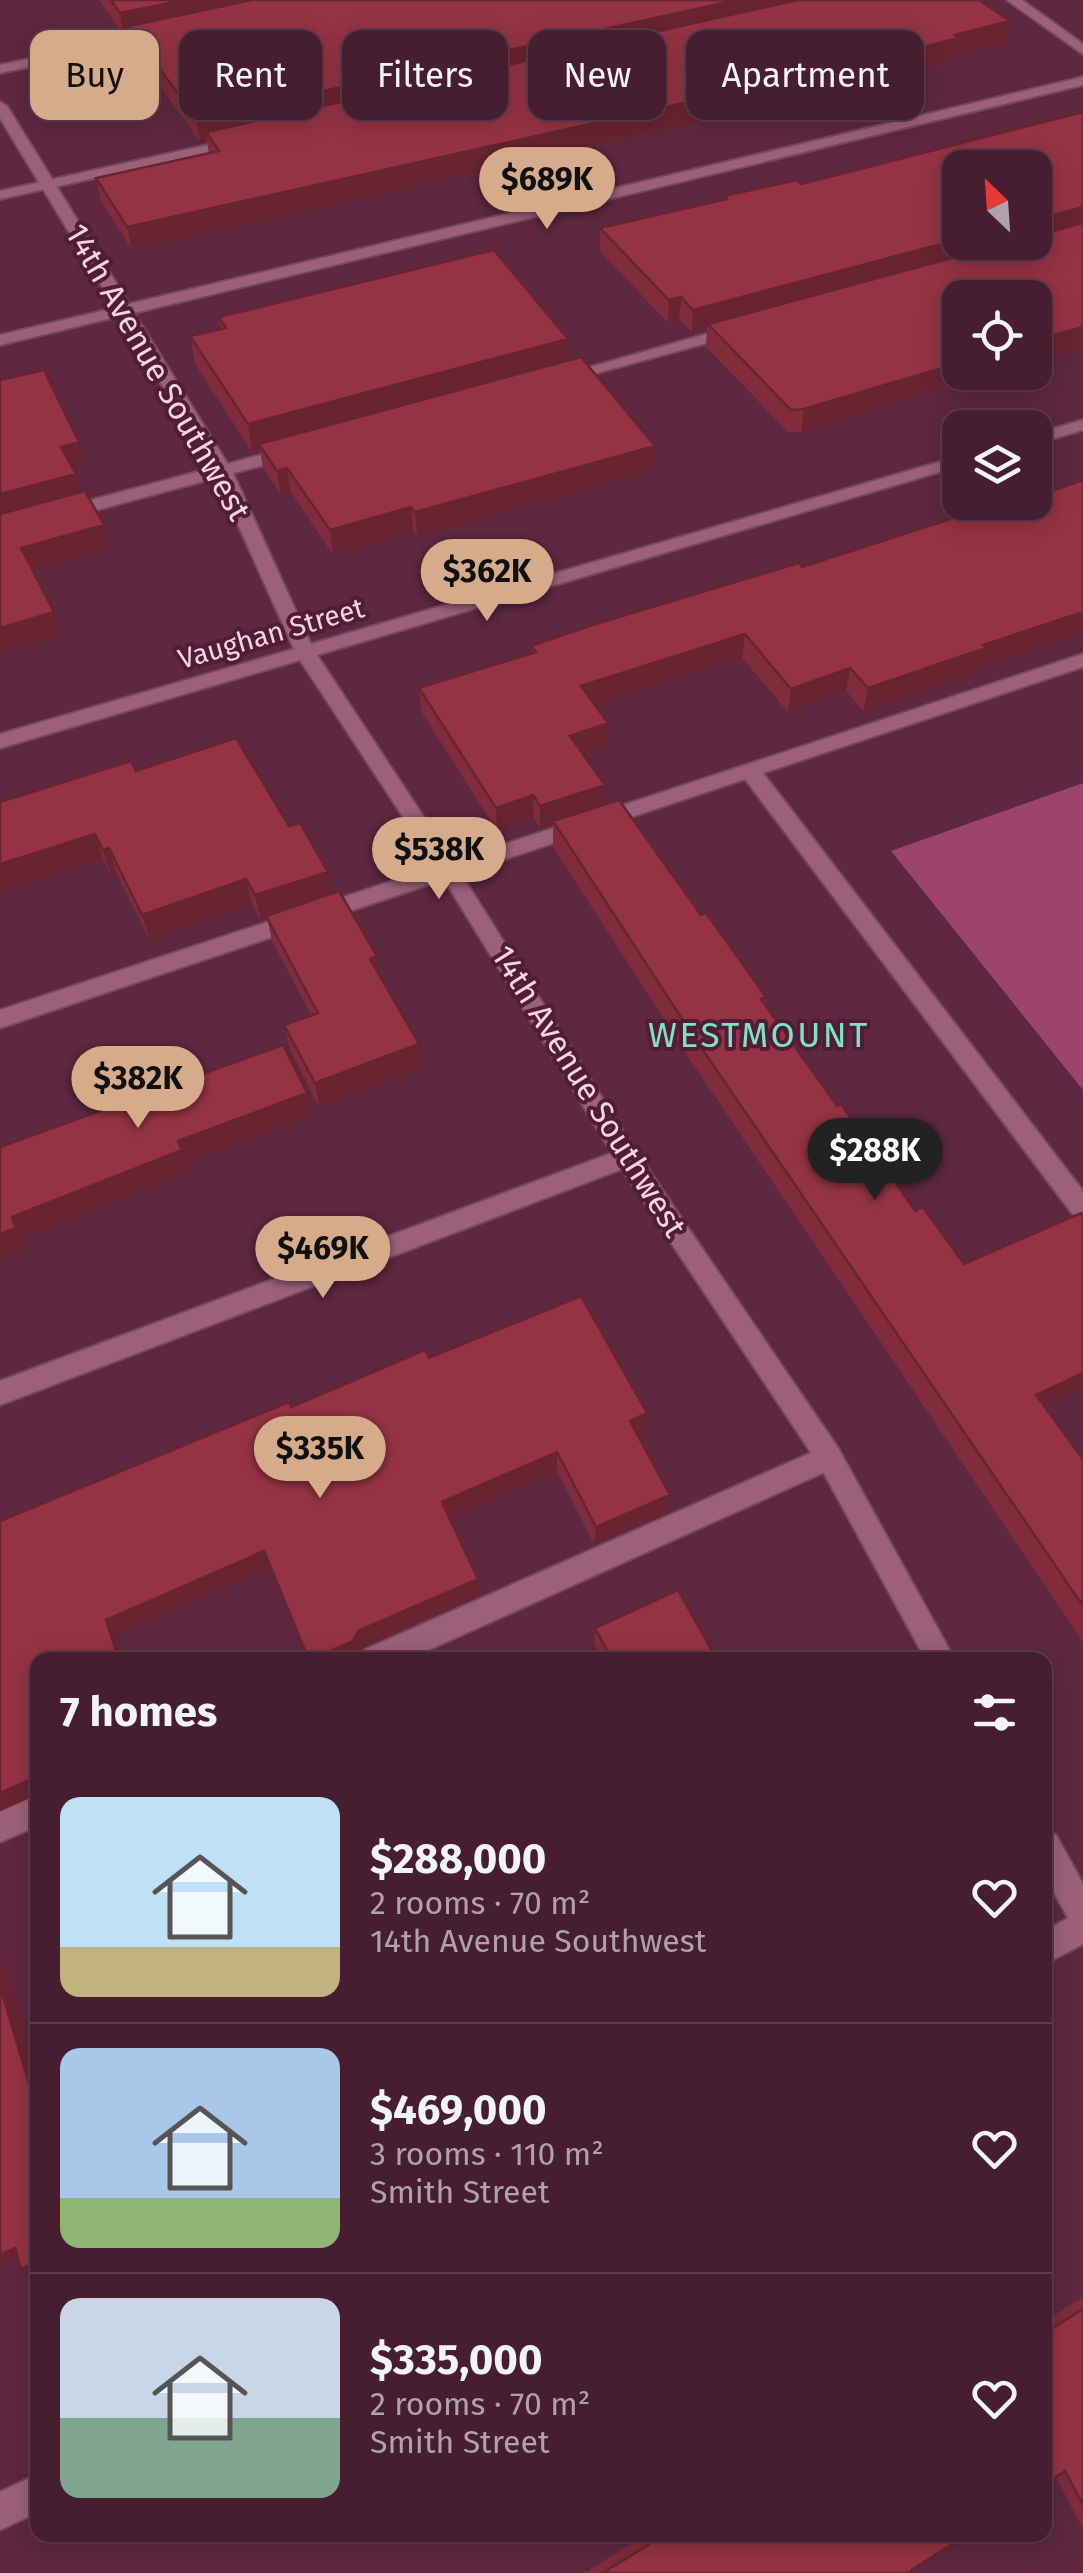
<!DOCTYPE html>
<html lang="en">
<head>
<meta charset="utf-8">
<style>
  :root { --surface:#461e30; --page:#4d2738; --text:#f1f3f6; --muted:#b0a2ab; --line:#5e3c4c; --accent:#d6ab8b }
  body { margin:0; font-family:"Fira Sans",sans-serif; background:var(--page); color:var(--text); height:100vh; display:flex; flex-direction:column; font-size:38px; white-space:nowrap }
  * { box-sizing:border-box; margin:0 }
  p { font-size:32px; color:var(--muted) }
  .icon { flex:none; width:55px; height:55px; fill:none; stroke:currentColor; stroke-width:2; stroke-linecap:round; stroke-linejoin:round }
  .map { position:relative; flex:1; overflow:hidden }
  .drawer { position:absolute; left:30px; top:1652px; width:1022px; height:890px; display:flex; flex-direction:column; background:var(--surface); border-radius:20px; box-shadow:0 5px 25px #0003,0 0 0 2px var(--line) }
  .drawer>* { flex:none }
  .hud { position:absolute; left:30px; top:30px; width:1025px; height:90px; display:flex; gap:20px }
  .needle { width:65px; rotate:335deg }
  .buttons { position:absolute; left:942px; top:150px; display:grid; gap:20px }
  .buttons a { display:grid; place-items:center; width:110px; height:110px; border-radius:20px; background:var(--surface); box-shadow:0 5px 25px #0003,0 0 0 2px var(--line); font-size:50px }
  .price { position:absolute; translate:-50% -85px; padding:0 22px; border-radius:35px; background:var(--accent); color:#111; font-size:32px; line-height:65px; filter:drop-shadow(0 2px 5px #0008) }
  .price::after { content:''; position:absolute; left:50%; top:60px; width:30px; height:22px; margin-left:-15px; background:inherit; clip-path:polygon(0 0,100% 0,50% 100%) }
  .price.current { background:#222; color:#fff }
  ul { padding:0; list-style:none }
  li { display:flex; align-items:center; gap:30px; height:250px; padding:0 30px }
  li+li { border-top:2px solid var(--line) }
  li span { display:grid; place-items:center; flex:none; width:280px; height:200px; border-radius:20px; color:#555 }
  li>.icon { margin-inline-start:auto }
  span .icon { width:120px; height:120px; fill:#fffc; stroke-width:1 }
  li b { font-size:42px }
  h2 { display:flex; justify-content:space-between; align-items:center; height:120px; padding:0 30px; font-size:42px }
  .pill { padding:0 35px; border-radius:20px; background:var(--surface); box-shadow:0 5px 25px #0003,0 0 0 2px var(--line); font-size:35px; line-height:90px }
  .pill.current { background:var(--accent); color:#111 }
  .map>svg:first-child { display:block }
</style>
</head>
<body>
<div class="map">
<svg width="1083" height="2573" viewBox="0 0 1083 2573">
  <rect width="100%" height="100%" fill="#5d2840"/>
  <path fill="#9c446d" d="M1083,783V1090L891,851Z"/>
  <g fill="none" stroke-linecap="round" stroke-linejoin="round">
    <g stroke="#76485e" stroke-width="4">
      <path id="lane" d="M239,138L246,142L244,145L0,199V191Z
        M738,325L744,327V333L560,383L552,378Z
        M295,446L301,447V455L0,536V524Z
        M1083,654V667L763,773L1083,1191V1219L1074,1216L745,779L0,1028V1010Z
        M829,1445L838,1448L842,1457L838,1466L406,1660H360L364,1650Z
        M38,1795V1826L0,1842V1812Z"/>
    </g>
    <g stroke="#76485e" stroke-width="4">
      <path id="street" d="M1007,0H1022L1083,44V54Z
        M162,31L169,35L167,38L0,73V65Z
        M1083,77V85L134,313L232,471L311,644L960,456V466L317,655L456,866L635,1150L838,1448L955,1660H926L820,1466L622,1169L0,1405V1381L612,1153L442,876L300,660L0,748V734L294,649L214,471L120,316L0,345V335L115,308L0,118V102L7,106L129,304Z
        M1083,420V430L1035,444V434Z
        M1045,1831L1056,1835L1083,1884V1944L1045,1964V1931L1068,1918L1045,1876Z
        M38,2474V2512L0,2530V2492Z"/>
    </g>
    <use href="#lane" fill="#9c6179" fill-rule="evenodd"/>
    <use href="#street" fill="#9c6179" fill-rule="evenodd"/>
  </g>
  <path fill="#802c3a" fill-rule="evenodd" d="M99,0H979L1006,44L955,56L954,60L856,87L132,250L101,201L96,178L209,154L207,141L200,142L133,48L131,34L124,36Z
    M1083,112V348L1035,361V298H960V372H991L948,384L947,387L801,432H788L706,347L707,328L692,332L679,320L668,323L600,251V228L724,200V196L797,180L801,184ZM960,168H1035V242H960Z
    M219,317L568,360L655,446L654,470L417,536L413,531L333,555L291,492L281,495L263,468L260,450L252,452L195,364L190,336L221,329Z
    M1083,480V633L980,667L979,671L863,711L846,691L788,712L742,658L594,704L608,723L607,746L584,754L605,785L604,804L701,915L766,997L765,1005L1044,1405L1083,1459V1642L691,1061L553,847V824L540,828L534,818L497,831L421,711L419,688L531,654V646L802,567L1041,495Z
    M136,771L289,826L328,872L331,894L377,956L379,975L421,1069L319,1107L290,1049L284,1025L311,1015L272,941L267,918L261,920L252,904L150,940L117,874L111,876L103,859L0,893V802Z
    M429,1358L647,1413L645,1432L638,1435L667,1512L594,1544L557,1471L449,1518L480,1595L362,1647L358,1656L270,1568L116,1635L0,1521L291,1407Z
    M595,1628L717,1660H602L594,1644Z
    M1083,2297V2529L1056,2477L1045,2484V2321Z
    M646,2535H966L907,2573H584Z"/>
  <path fill="#682430" d="M185,0H296L129,26L131,34L124,36L120,13Z
    M737,0H835L206,132L207,141L200,142L196,119Z
    M1010,21L1006,44L955,56L954,60L856,87L132,250L127,227Z
    M1083,207V228L1035,240V220Z
    M960,239V242H1027L708,324L707,328L692,332L693,310Z
    M681,297L679,320L668,323L669,300Z
    M1083,327V348L1035,361V340Z
    M568,339V366L259,444L260,450L252,452L248,424Z
    M960,359V372H991L948,384L947,387L801,432L804,409Z
    M79,442L85,466L67,471L61,447Z
    M655,446L654,470L417,536L415,512Z
    M287,468L291,492L281,495L277,471Z
    M76,474L82,498L0,520V494Z
    M411,507L413,531L333,555L330,530Z
    M104,525L110,550L28,572L21,548Z
    M54,612L61,636L0,654V628Z
    M1083,612V633L980,667L979,671L863,711L868,688L983,645Z
    M745,634L742,658L580,709L581,686Z
    M850,668L846,691L788,712L791,689Z
    M608,723L607,746L570,759V736Z
    M605,785L604,807L553,821V824L540,828V806Z
    M533,795L534,818L497,831L496,808Z
    M95,834L103,859L0,893V864Z
    M109,848L117,874L111,876L103,850Z
    M328,872L332,897L261,920L255,895Z
    M246,879L252,904L150,940L142,915Z
    M377,956L380,982L370,959Z
    M419,1044L421,1069L319,1107L315,1083Z
    M307,1093L312,1116L186,1163L189,1172L23,1239L27,1249L0,1260V1234L12,1217L178,1141Z
    M1083,1373V1387L1025,1414L1036,1395Z
    M647,1413L645,1432L628,1440L630,1421Z
    M557,1452V1471L444,1520L442,1502Z
    M670,1495L667,1512L594,1544L596,1527Z
    M264,1551L270,1568L116,1635L125,1660H119L106,1620Z
    M478,1579L480,1595L362,1647L358,1656L348,1660H311L358,1631Z
    M38,1776V1794L0,1811V1793Z
    M0,1959L5,1962L38,2071V2114L0,1986Z
    M15,2248H30L0,2263V2255Z
    M38,2260V2267L21,2269Z"/>
  <path fill="#953344" stroke="#682430" stroke-width="2.5" d="M111,0H185L120,13Z
    M252,0H737L196,119L129,26Z
    M798,0H979L1010,21L955,35L958,38L859,64L127,227L96,178L219,151L206,132Z
    M1083,112V207L1035,220V168H960V239L693,310L681,297L669,300L600,228L727,199L724,196L797,180L801,184Z
    M1083,223V327L1035,340V298H960V359L949,362L952,365L804,409L791,410L708,324L1011,242H1035V236Z
    M494,250L568,339L248,424L190,336L226,328L219,317Z
    M581,357L655,446L415,512L411,507L330,530L287,468L277,471L259,444Z
    M44,370L79,442L61,447L76,474L0,494V380Z
    M1083,480V612L983,645L986,648L868,688L850,668L791,689L745,634L581,686L608,723L570,736L605,785L540,806L533,795L496,808L419,688L536,652L531,646L596,624L799,563L802,567L1003,502H1035V493L1039,492L1041,495Z
    M85,491L104,525L21,548L54,612L0,628V514Z
    M236,738L289,826L300,823L328,872L255,895L246,879L142,915L109,848L103,850L95,834L0,864V802L131,761L136,771Z
    M619,800L701,915L706,913L766,997L761,999L837,1106L841,1104L915,1211L923,1207L964,1264L1081,1213L1083,1216V1373L1036,1395L1083,1459V1606L694,1037L553,821Z
    M339,891L377,956L370,959L419,1044L315,1083L284,1025L318,1013L266,916Z
    M283,1045L307,1093L178,1141L182,1150L12,1217L16,1228L0,1234V1147Z
    M581,1296L647,1413L630,1421L670,1495L596,1527L557,1452L442,1502L478,1579L358,1631L353,1641L311,1660H309L264,1551L106,1620L119,1660H38V1776L0,1793V1521L289,1402L291,1407L425,1350L429,1358Z
    M678,1590L717,1660H612L595,1628Z
    M0,1986L38,2114V2260L21,2269L15,2248L0,2255Z
    M1083,2309V2505L1065,2471L1045,2484V2333Z
    M664,2535H966L907,2573H603Z"/>
  <g text-anchor="middle" stroke-width="8" stroke-linejoin="round" paint-order="stroke">
    <g font-size="28" fill="#f5d3e0" stroke="#511d35">
      <text transform="translate(271 633) rotate(-16)" y="10">Vaughan Street</text>
    </g>
    <g font-size="32" fill="#f5d3e0" stroke="#511d35">
      <text transform="translate(158 372) rotate(60)" y="11">14th Avenue Southwest</text>
      <text transform="translate(589 1091) rotate(58)" y="11">14th Avenue Southwest</text>
    </g>
    <g font-size="35" letter-spacing="2.5" fill="#81e1c6" stroke="#511d35">
      <text x="759" y="1047">WESTMOUNT</text>
    </g>
  </g>
</svg>
<div class="buttons">
<a><svg class="needle" viewBox="-14 -14 28 28"><path d="M0-13l5 13h-10z" fill="#e53935"/><path d="M0 13l5-13h-10z" fill="#b0a2ab"/></svg></a>
<a><svg class="icon" aria-label="locate" viewBox="0 0 24 24"><circle cx="12" cy="12" r="6"/><path d="M12 2v4M12 18v4M2 12h4M18 12h4"/></svg></a>
<a><svg class="icon" aria-label="layers" viewBox="0 0 24 24"><path d="M12 4l9 5-9 5-9-5zM3 14l9 5 9-5"/></svg></a>
</div>
<b class="price" style="left:547px;top:232px">$689K</b>
<b class="price" style="left:487px;top:624px">$362K</b>
<b class="price" style="left:439px;top:902px">$538K</b>
<b class="price" style="left:138px;top:1131px">$382K</b>
<b class="price current" style="left:875px;top:1203px">$288K</b>
<b class="price" style="left:323px;top:1301px">$469K</b>
<b class="price" style="left:320px;top:1501px">$335K</b>
<div class="hud">
<a class="pill current">Buy</a>
<a class="pill">Rent</a>
<a class="pill">Filters</a>
<a class="pill">New</a>
<a class="pill">Apartment</a>
</div>
<section class="drawer">
<h2>7 homes<svg class="icon" aria-label="filters" viewBox="0 0 24 24"><path d="M4 7h16M4 17h16"/><circle cx="9" cy="7" r="2"/><circle cx="15" cy="17" r="2"/></svg></h2>
<ul>
<li><span style="background:linear-gradient(#bfe0f5 75%,#c2b280 0)"><svg class="icon" aria-label="home" viewBox="0 0 24 24"><path d="M3 11l9-7 9 7M6 9v11h12V9"/></svg></span><div><b>$288,000</b><p>2 rooms · 70 m²</p><p>14th Avenue Southwest</p></div><svg class="icon" aria-label="heart" viewBox="0 0 24 24"><path d="M12 20l-8-8c-3-5 5-10 8-4 3-6 11-1 8 4z"/></svg></li>
<li><span style="background:linear-gradient(#a9c7e8 75%,#8fb573 0)"><svg class="icon" aria-label="home" viewBox="0 0 24 24"><path d="M3 11l9-7 9 7M6 9v11h12V9"/></svg></span><div><b>$469,000</b><p>3 rooms · 110 m²</p><p>Smith Street</p></div><svg class="icon" aria-label="heart" viewBox="0 0 24 24"><path d="M12 20l-8-8c-3-5 5-10 8-4 3-6 11-1 8 4z"/></svg></li>
<li><span style="background:linear-gradient(#c9d6e8 60%,#7fa58c 0)"><svg class="icon" aria-label="home" viewBox="0 0 24 24"><path d="M3 11l9-7 9 7M6 9v11h12V9"/></svg></span><div><b>$335,000</b><p>2 rooms · 70 m²</p><p>Smith Street</p></div><svg class="icon" aria-label="heart" viewBox="0 0 24 24"><path d="M12 20l-8-8c-3-5 5-10 8-4 3-6 11-1 8 4z"/></svg></li>
</ul>
</section>
</div>
</body>
</html>
